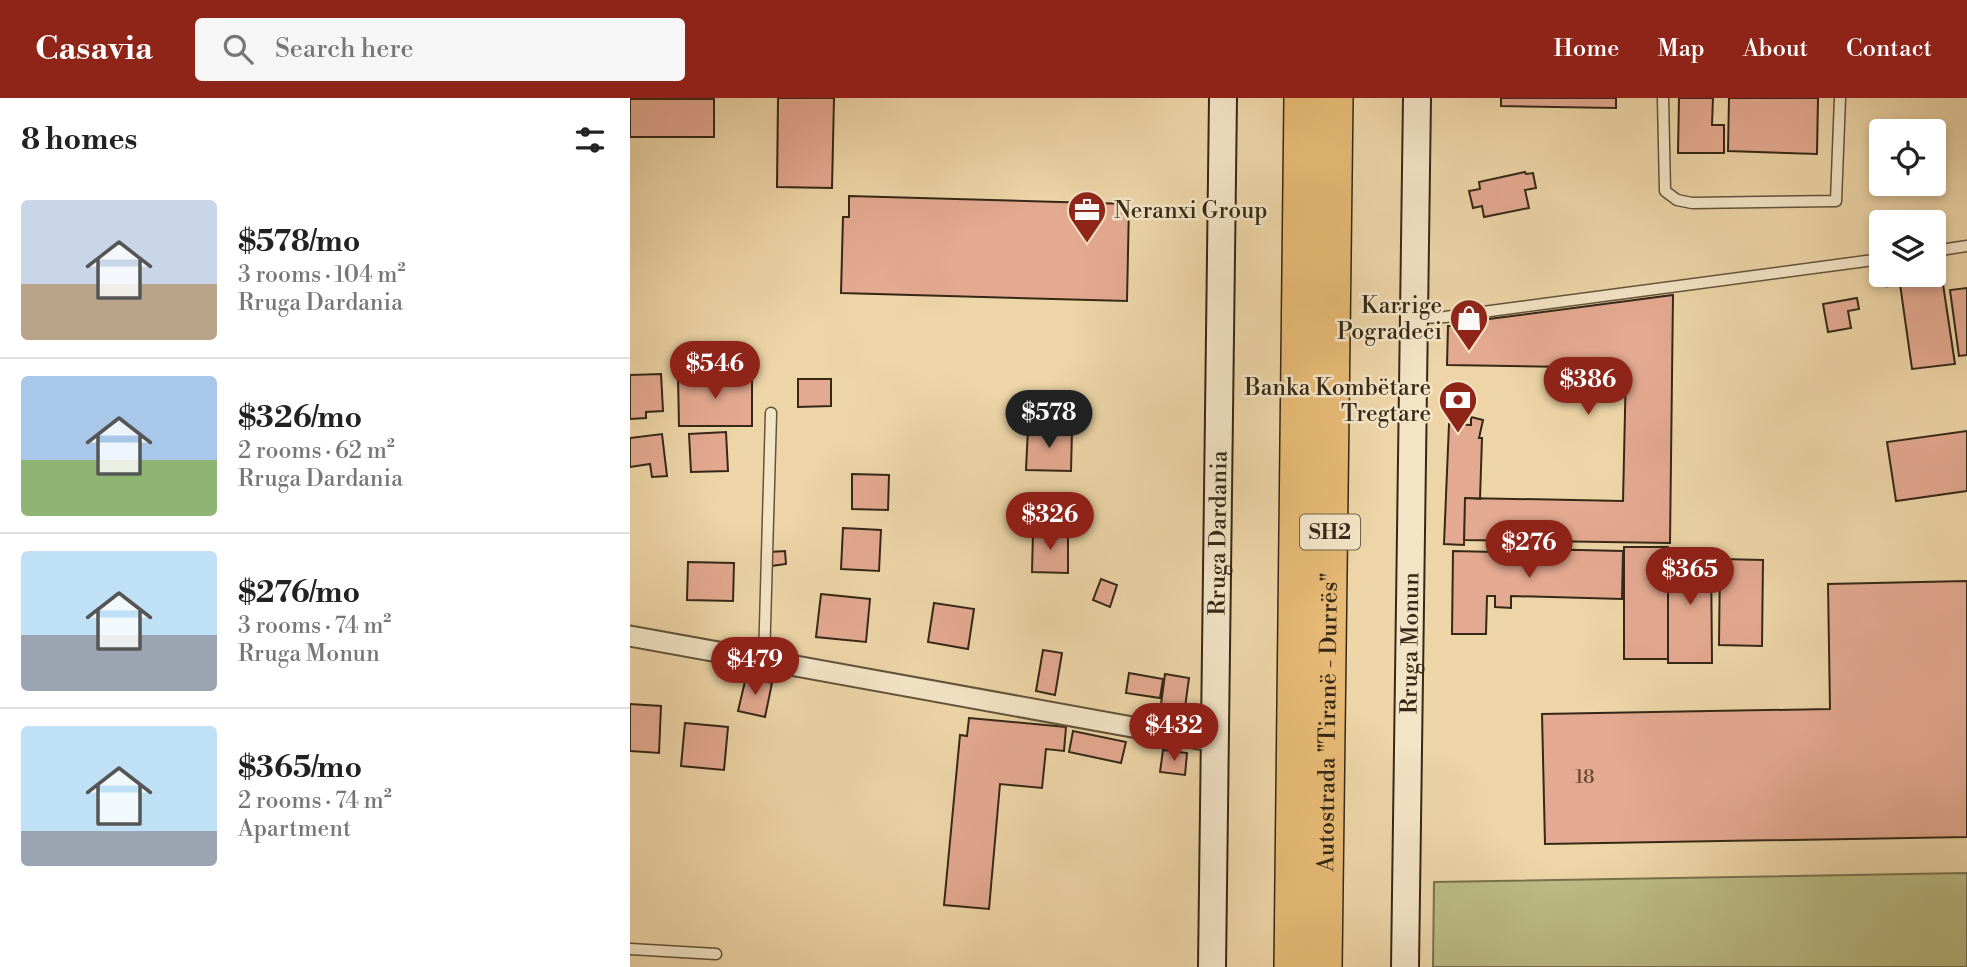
<!DOCTYPE html>
<html lang="en">
<head>
<meta charset="utf-8">
<style>
  :root { --surface:#fff; --page:#f6f6f6; --text:#222; --muted:#767676; --line:#e0e0e0; --accent:#8f2418 }
  body { margin:0; font-family:"Libre Bodoni",serif; background:var(--page); color:var(--text); height:100vh; display:flex; flex-direction:column; font-size:26px; white-space:nowrap }
  * { box-sizing:border-box; margin:0 }
  p { font-size:23px; color:var(--muted) }
  .icon { flex:none; width:38px; height:38px; fill:none; stroke:currentColor; stroke-width:2; stroke-linecap:round; stroke-linejoin:round }
  .map { position:relative; flex:1; overflow:hidden }
  .side { display:flex; flex-direction:column; background:var(--surface); width:630px }
  .side>* { flex:none }
  .buttons { position:absolute; left:1239px; top:21px; display:grid; gap:14px }
  .buttons a { display:grid; place-items:center; width:77px; height:77px; border-radius:7px; background:var(--surface); box-shadow:0 4px 10px #0003; font-size:35px }
  .price { position:absolute; translate:-50% -60px; padding:0 16px; border-radius:24px; background:var(--accent); color:#fff; font-size:23px; line-height:46px; filter:drop-shadow(0 2px 4px #0008) }
  .price::after { content:''; position:absolute; left:50%; top:42px; width:21px; height:16px; margin-left:-10px; background:inherit; clip-path:polygon(0 0,100% 0,50% 100%) }
  .price.active { background:#222; color:#fff }
  ul { padding:0; list-style:none }
  li { display:flex; align-items:center; gap:21px; height:175px; padding:0 21px }
  li+li { border-top:2px solid var(--line) }
  li span { display:grid; place-items:center; flex:none; width:196px; height:140px; border-radius:7px; color:#555 }
  li>.icon { margin-inline-start:auto }
  span .icon { width:84px; height:84px; fill:#fffc; stroke-width:1 }
  li b { font-size:30px }
  h2 { display:flex; justify-content:space-between; align-items:center; height:84px; padding:0 21px; font-size:30px }
  header { display:flex; align-items:center; gap:42px; box-sizing:border-box; height:98px; padding:0 35px; background:var(--accent); color:#fff }
  header strong { font-size:33px }
  nav { display:flex; gap:38px; margin-inline-start:auto; font-size:24px }
  .search { width:490px; height:63px; background:var(--page); display:flex; align-items:center; gap:18px; box-sizing:border-box; padding:0 24px; border-radius:7px; color:var(--muted); font-size:26px }
  main { display:flex; flex:1; min-height:0 }
  .map>svg:first-child { display:block }
</style>
</head>
<body>
<header>
<strong>Casavia</strong>
<div class="search"><svg class="icon" aria-label="search" viewBox="0 0 24 24"><circle cx="10" cy="10" r="6"/><path d="M15 15l6 6"/></svg>Search here</div>
<nav><a>Home</a><a>Map</a><a>About</a><a>Contact</a></nav>
</header>
<main>
<section class="side">
<h2>8 homes<svg class="icon" aria-label="filters" viewBox="0 0 24 24"><path d="M4 7h16M4 17h16"/><circle cx="9" cy="7" r="2"/><circle cx="15" cy="17" r="2"/></svg></h2>
<ul>
<li><span style="background:linear-gradient(#c9d6e8 60%,#b9a48a 0)"><svg class="icon" aria-label="home" viewBox="0 0 24 24"><path d="M3 11l9-7 9 7M6 9v11h12V9"/></svg></span><div><b>$578/mo</b><p>3 rooms · 104 m²</p><p>Rruga Dardania</p></div></li>
<li><span style="background:linear-gradient(#a9c7e8 60%,#8fb573 0)"><svg class="icon" aria-label="home" viewBox="0 0 24 24"><path d="M3 11l9-7 9 7M6 9v11h12V9"/></svg></span><div><b>$326/mo</b><p>2 rooms · 62 m²</p><p>Rruga Dardania</p></div></li>
<li><span style="background:linear-gradient(#bfe0f5 60%,#9aa5b1 0)"><svg class="icon" aria-label="home" viewBox="0 0 24 24"><path d="M3 11l9-7 9 7M6 9v11h12V9"/></svg></span><div><b>$276/mo</b><p>3 rooms · 74 m²</p><p>Rruga Monun</p></div></li>
<li><span style="background:linear-gradient(#bfe0f5 75%,#9aa5b1 0)"><svg class="icon" aria-label="home" viewBox="0 0 24 24"><path d="M3 11l9-7 9 7M6 9v11h12V9"/></svg></span><div><b>$365/mo</b><p>2 rooms · 74 m²</p><p>Apartment</p></div></li>
</ul>
</section>
<div class="map">
<svg width="1337" height="869" viewBox="0 0 1337 869">
  <rect width="100%" height="100%" fill="#edd5a7"/>
  <filter id="stains"><feTurbulence type="fractalNoise" baseFrequency=".00286" numOctaves="4"/><feColorMatrix values="0 0 0 0 .2 0 0 0 0 .09 0 0 0 0 .02 0 0 0 .5 -.17"/></filter>
  <radialGradient id="worn" r=".72"><stop offset=".6" stop-color="#630" stop-opacity="0"/><stop offset="1" stop-color="#630" stop-opacity=".3"/></radialGradient>
  <path fill="#bcbc84" stroke="#78724d" stroke-width="2" d="M1337,775V869H803L804,784Z"/>
  <path fill="#e4a991" stroke="#352816" stroke-width="2" d="M148,0H204L202,90L147,89Z
    M871,0H986V10L871,8Z
    M1049,0H1083L1082,27H1094V55H1048Z
    M1099,0H1188L1187,56L1098,53Z
    M0,1H84V39H0Z
    M895,74L896,76L903,75L906,90L895,92L899,110L854,119L852,108L843,110L839,93L850,91L849,84Z
    M219,98L499,106L497,203L211,195L213,119H219Z
    M1311,173L1325,266L1282,271L1269,179L1304,177V174Z
    M1337,190V257L1329,258L1320,192Z
    M1043,197L1040,445L834,442L835,400L993,403L996,270L817,267L818,228H851V222Z
    M1227,200L1229,211L1218,213L1221,230L1198,234L1193,206Z
    M31,276L33,313L16,314V320L0,321V277Z
    M48,278H122V328H49Z
    M168,281H201V308L168,309Z
    M841,319L853,322L849,340H852L850,401L835,400L834,447L814,446L819,326L841,327Z
    M398,331L442,333L441,373L396,372Z
    M1337,333V393L1266,403L1257,344Z
    M96,334L98,373L61,374L59,336Z
    M32,336L37,378L22,379L20,366L0,369V340Z
    M222,376L259,377L258,412L222,411Z
    M213,430L251,432L249,473L211,471Z
    M403,434H438V475L402,474Z
    M994,449H1038V561H994Z
    M866,450L993,453L992,501L881,498V510L865,509V498H857L856,536H822L823,453L866,454Z
    M1038,452H1081L1082,565H1038Z
    M155,453L156,466L141,468L140,454Z
    M1090,461L1133,462L1132,548L1089,547Z
    M58,464L104,465L103,503L57,502Z
    M471,481L487,487L480,509L463,502Z
    M1337,483V739L915,746L912,616L1200,611L1198,486Z
    M191,496L240,501L236,544L186,539Z
    M304,505L344,511L338,551L298,544Z
    M413,552L432,555L425,597L406,593Z
    M499,575L533,581L530,600L496,595Z
    M535,576L559,580L554,617L530,614Z
    M116,579L142,585L135,619L108,613Z
    M0,606L31,608L29,655L0,653Z
    M339,620L436,629L434,653L416,651L412,690L370,686L359,811L314,807L330,637L337,638Z
    M55,625L98,629L94,672L51,668Z
    M443,633L496,644L491,665L439,654Z
    M533,652L557,655L555,677L530,674Z"/>
  <g fill="none" stroke-linecap="round" stroke-linejoin="round">
    <g stroke="#63533a" stroke-width="13">
      <path id="service" d="M1033,0L1035,93L1047,102L1062,105L1206,103L1210,0
        M1304,153L1337,148
        M1256,177L1257,183
        M787,220L815,219L1251,161
        M134,563L141,315
        M0,851L86,856"/>
    </g>
    <g stroke="#63533a" stroke-width="23">
      <path id="minor" d="M0,538L585,644"/>
    </g>
    <g stroke="#352816" stroke-width="30">
      <g id="secondary">
        <path id="s1" d="M582,869L593,0"/>
        <path id="s2" d="M775,869L787,0"/>
      </g>
    </g>
    <g stroke="#352816" stroke-width="38">
      <g id="motorway">
        <path d="M662,869L672,0"/>
        <path id="s3" d="M694,869L705,0"/>
      </g>
    </g>
    <use href="#service" stroke="#f3e4c6" stroke-width="10"/>
    <use href="#minor" stroke="#f3e4c6" stroke-width="19"/>
    <use href="#secondary" stroke="#f3e4c6" stroke-width="26"/>
    <use href="#motorway" stroke="#e6ba74" stroke-width="35"/>
  </g>
  <defs>
    <g id="office-pin" transform="scale(2.0125)"><path d="M0 17L-7.5 6A9.5 9.5 0 1 1 7.5 6Z" fill="#8f2418" stroke="#f3e4c6"/><path d="M-6-3h4V-5.5h4V-3h4V5H-6ZM-1-4.5V-3h2v-1.5ZM-6 0V1H6V0Z" fill="#fff"/></g>
    <g id="shop-pin" transform="scale(2.0125)"><path d="M0 17L-7.5 6A9.5 9.5 0 1 1 7.5 6Z" fill="#8f2418" stroke="#f3e4c6"/><path d="M-5-2.5h2.3a2.7 3.5 0 0 1 5.4 0H5L5.5 6h-11ZM-1.5-2.5h3a1.5 2.3 0 0 0-3 0Z" fill="#fff"/></g>
    <g id="bank-pin" transform="scale(2.0125)"><path d="M0 17L-7.5 6A9.5 9.5 0 1 1 7.5 6Z" fill="#8f2418" stroke="#f3e4c6"/><path d="M-6-4H6V4H-6ZM0-2.3a2.3 2.3 0 1 0 0 4.6a2.3 2.3 0 1 0 0-4.6Z" fill="#fff"/></g>
  </defs>
  <g fill-rule="evenodd">
    <use href="#office-pin" x="457" y="112"/>
    <use href="#shop-pin" x="839" y="220"/>
    <use href="#bank-pin" x="828" y="302"/>
  </g>
  <g text-anchor="middle" stroke-width="5" stroke-linejoin="round" paint-order="stroke">
    <g font-size="19" fill="#614835">
      <text x="955" y="685">18</text>
    </g>
    <rect fill="#f3e4c6" stroke="#6e604b" stroke-width="2" x="670" y="416.5" width="60" height="35" rx="5"/>
    <g font-size="21" font-weight="bold" fill="#352816">
      <text x="700" y="441">SH2</text>
    </g>
    <g font-size="23" fill="#352816" stroke="#f3e4c6" text-anchor="end">
      <text x="484" y="120" text-anchor="start">Neranxi Group</text>
      <text x="812" y="215">Karrige<tspan x="812" dy="26">Pogradeci</tspan></text>
      <text x="801" y="297">Banka Kombëtare<tspan x="801" dy="26">Tregtare</tspan></text>
    </g>
    <g font-size="23" fill="#352816" stroke="#f3e4c6">
      <text dy="8" stroke="none"><textPath href="#s1" startOffset="434">Rruga Dardania</textPath></text>
      <text dy="8" stroke="none"><textPath href="#s2" startOffset="324">Rruga Monun</textPath></text>
      <text dy="8" stroke="none"><textPath href="#s3" startOffset="245">Autostrada "Tiranë - Durrës"</textPath></text>
    </g>
  </g>
  <rect width="100%" height="100%" filter="url(#stains)"/>
  <rect width="100%" height="100%" fill="url(#worn)"/>
</svg>
<div class="buttons">
<a><svg class="icon" aria-label="locate" viewBox="0 0 24 24"><circle cx="12" cy="12" r="6"/><path d="M12 2v4M12 18v4M2 12h4M18 12h4"/></svg></a>
<a><svg class="icon" aria-label="layers" viewBox="0 0 24 24"><path d="M12 4l9 5-9 5-9-5zM3 14l9 5 9-5"/></svg></a>
</div>
<b class="price" style="left:85px;top:303px">$546</b>
<b class="price" style="left:958px;top:319px">$386</b>
<b class="price active" style="left:419px;top:352px">$578</b>
<b class="price" style="left:420px;top:454px">$326</b>
<b class="price" style="left:899px;top:482px">$276</b>
<b class="price" style="left:1060px;top:509px">$365</b>
<b class="price" style="left:125px;top:599px">$479</b>
<b class="price" style="left:544px;top:665px">$432</b>
</div>
</main>
</body>
</html>
